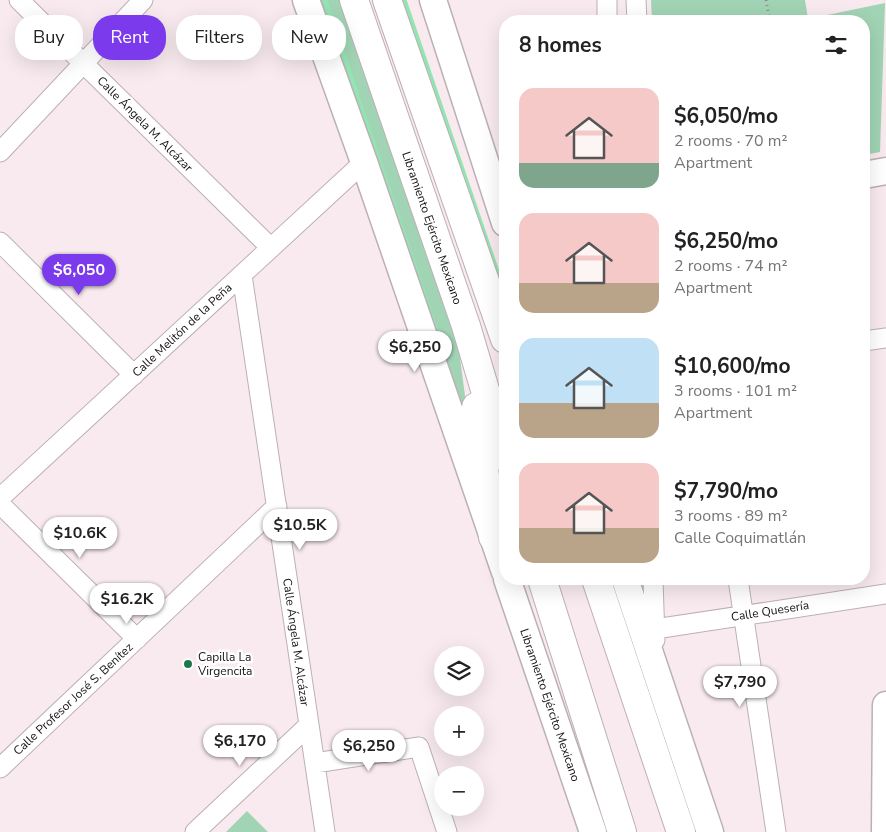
<!DOCTYPE html>
<html lang="en">
<head>
<meta charset="utf-8">
<style>
  :root { --surface:#fff; --page:#f2f2f2; --text:#222; --muted:#767676; --accent:#7c3aed }
  body { margin:0; font-family:"Nunito Sans",sans-serif; background:var(--page); color:var(--text); height:100vh; display:flex; flex-direction:column; font-size:19px; white-space:nowrap }
  * { box-sizing:border-box; margin:0 }
  p { font-size:16px; color:var(--muted) }
  .icon { flex:none; width:28px; height:28px; fill:none; stroke:currentColor; stroke-width:2; stroke-linecap:round; stroke-linejoin:round }
  .map { position:relative; flex:1; overflow:hidden }
  .drawer { position:absolute; left:499px; top:15px; width:371px; height:570px; display:flex; flex-direction:column; background:var(--surface); border-radius:20px; box-shadow:0 5px 20px #0002 }
  .drawer>* { flex:none }
  .hud { position:absolute; left:15px; top:15px; width:409px; height:45px; display:flex; gap:10px }
  .buttons { position:absolute; left:434px; top:646px; display:grid; gap:10px }
  .buttons a { display:grid; place-items:center; width:50px; height:50px; border-radius:50%; background:var(--surface); box-shadow:0 5px 20px #0002; font-size:25px }
  .price { position:absolute; translate:-50% -42px; padding:0 11px; border-radius:18px; background:#fff; color:#222; font-size:16px; line-height:32px; filter:drop-shadow(0 1px 2px #0008) }
  .price::after { content:''; position:absolute; left:50%; top:30px; width:15px; height:11px; margin-left:-8px; background:inherit; clip-path:polygon(0 0,100% 0,50% 100%) }
  .price.on { background:var(--accent); color:#fff }
  ul { padding:0; list-style:none }
  li { display:flex; align-items:center; gap:15px; height:125px; padding:0 20px }
  li span { display:grid; place-items:center; flex:none; width:140px; height:100px; border-radius:15px; color:#555 }
  li>.icon { margin-inline-start:auto }
  span .icon { width:60px; height:60px; fill:#fffc; stroke-width:1 }
  li b { font-size:21px }
  h2 { display:flex; justify-content:space-between; align-items:center; height:60px; padding:0 20px; font-size:21px }
  .pill { padding:0 18px; border-radius:20px; background:var(--surface); box-shadow:0 5px 20px #0002; font-size:18px; line-height:45px }
  .pill.on { background:var(--accent); color:#fff }
  .map>svg:first-child { display:block }
</style>
</head>
<body>
<div class="map">
<svg width="886" height="832" viewBox="0 0 886 832">
  <rect width="100%" height="100%" fill="#f8eaee"/>
  <path fill="#a1d4b4" d="M319,0H342L455,321L472,448Z
    M651,0H805L808,19L885,3L880,152L864,155V21H652Z
    M247,811L268,832H226Z"/>
  <g fill="none" stroke-linecap="round" stroke-linejoin="round">
    <path stroke="#92e4b2" stroke-width="5" d="M325,0L439,340L438,345
      M404,0L505,295"/>
    <g stroke="#bdb0b4" stroke-width="21">
      <path id="street" d="M19,0L271,248
        M607,0V21
        M636,0L637,21
        M0,152L143,0
        M0,242L134,375
        M242,275L325,832
        M864,341L886,338
        M0,498L364,162
        M0,504L137,639
        M653,579L655,640
        M738,579L776,832
        M655,629L886,594
        M315,763L419,747L447,832
        M0,768L277,506
        M195,832L308,726"/>
    </g>
    <g stroke="#bdb0b4" stroke-width="29">
      <path id="secondary" d="M306,0L364,162L505,572
        M433,0L505,223
        M864,175L886,171
        M507,579L593,832
        M625,579L710,832
        M885,832L886,705"/>
    </g>
    <g stroke="#bdb0b4" stroke-width="30">
      <path id="highway" d="M354,0L466,326L505,457
        M387,0L505,339
        M476,407L493,537
        M542,579L622,832
        M596,579L681,832"/>
    </g>
    <path stroke="#8f8688" stroke-width="3" stroke-dasharray="1 4" stroke-linecap="butt" d="M766,0L770,21"/>
    <use href="#street" stroke="#fff" stroke-width="19"/>
    <use href="#secondary" stroke="#fff" stroke-width="26"/>
    <use href="#highway" stroke="#fff" stroke-width="28"/>
  </g>
  <circle fill="#1e774b" stroke="#fff" stroke-width="2" cx="188" cy="664" r="5"/>
  <g text-anchor="middle" stroke-width="5" stroke-linejoin="round" paint-order="stroke">
    <g font-size="12" fill="#171314" stroke="#fff">
      <text transform="translate(145 124) rotate(45)" y="4">Calle Ángela M. Alcázar</text>
      <text transform="translate(432 228) rotate(71)" y="4">Libramiento Ejército Mexicano</text>
      <text transform="translate(182 330) rotate(-43)" y="4">Calle Melitón de la Peña</text>
      <text transform="translate(770 611) rotate(-9)" y="4">Calle Quesería</text>
      <text transform="translate(296 642) rotate(82)" y="4">Calle Ángela M. Alcázar</text>
      <text transform="translate(73 699) rotate(-43)" y="4">Calle Profesor José S. Benítez</text>
      <text transform="translate(550 705) rotate(71)" y="4">Libramiento Ejército Mexicano</text>
    </g>
    <g font-size="12" fill="#171314" stroke="#fff" text-anchor="start">
      <text x="198" y="661">Capilla La<tspan x="198" dy="14">Virgencita</tspan></text>
    </g>
  </g>
</svg>
<div class="buttons">
<a><svg class="icon" aria-label="layers" viewBox="0 0 24 24"><path d="M12 4l9 5-9 5-9-5zM3 14l9 5 9-5"/></svg></a>
<a>+</a>
<a>−</a>
</div>
<b class="price on" style="left:79px;top:296px">$6,050</b>
<b class="price" style="left:415px;top:373px">$6,250</b>
<b class="price" style="left:300px;top:551px">$10.5K</b>
<b class="price" style="left:80px;top:559px">$10.6K</b>
<b class="price" style="left:127px;top:625px">$16.2K</b>
<b class="price" style="left:740px;top:708px">$7,790</b>
<b class="price" style="left:240px;top:767px">$6,170</b>
<b class="price" style="left:369px;top:772px">$6,250</b>
<div class="hud">
<a class="pill">Buy</a>
<a class="pill on">Rent</a>
<a class="pill">Filters</a>
<a class="pill">New</a>
</div>
<section class="drawer">
<h2>8 homes<svg class="icon" aria-label="filters" viewBox="0 0 24 24"><path d="M4 7h16M4 17h16"/><circle cx="9" cy="7" r="2"/><circle cx="15" cy="17" r="2"/></svg></h2>
<ul>
<li><span style="background:linear-gradient(#f6c9c9 75%,#7fa58c 0)"><svg class="icon" aria-label="home" viewBox="0 0 24 24"><path d="M3 11l9-7 9 7M6 9v11h12V9"/></svg></span><div><b>$6,050/mo</b><p>2 rooms · 70 m²</p><p>Apartment</p></div></li>
<li><span style="background:linear-gradient(#f6c9c9 70%,#b9a48a 0)"><svg class="icon" aria-label="home" viewBox="0 0 24 24"><path d="M3 11l9-7 9 7M6 9v11h12V9"/></svg></span><div><b>$6,250/mo</b><p>2 rooms · 74 m²</p><p>Apartment</p></div></li>
<li><span style="background:linear-gradient(#bfe0f5 65%,#b9a48a 0)"><svg class="icon" aria-label="home" viewBox="0 0 24 24"><path d="M3 11l9-7 9 7M6 9v11h12V9"/></svg></span><div><b>$10,600/mo</b><p>3 rooms · 101 m²</p><p>Apartment</p></div></li>
<li><span style="background:linear-gradient(#f6c9c9 65%,#b9a48a 0)"><svg class="icon" aria-label="home" viewBox="0 0 24 24"><path d="M3 11l9-7 9 7M6 9v11h12V9"/></svg></span><div><b>$7,790/mo</b><p>3 rooms · 89 m²</p><p>Calle Coquimatlán</p></div></li>
</ul>
</section>
</div>
</body>
</html>
